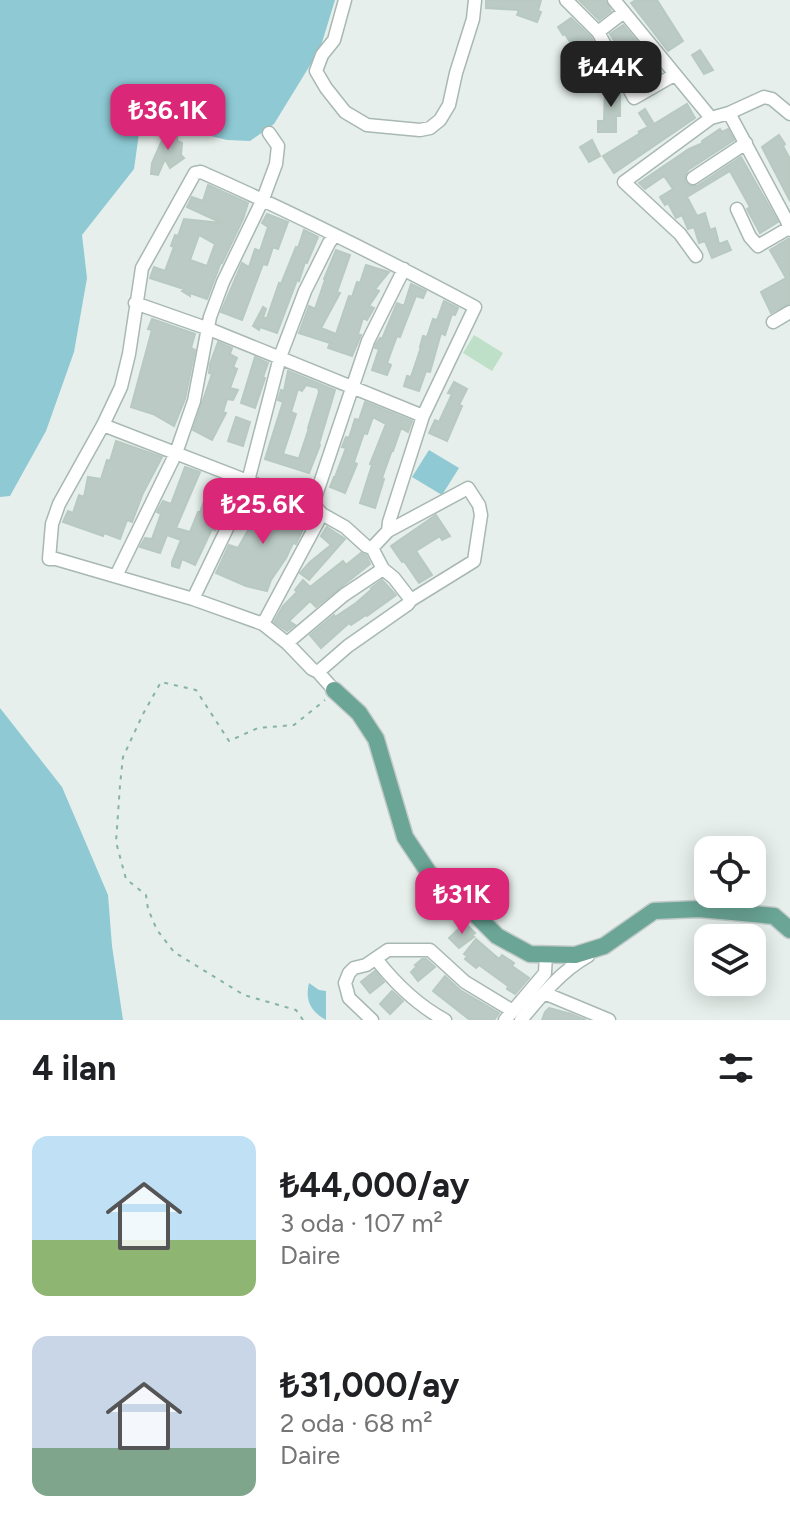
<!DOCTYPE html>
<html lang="tr">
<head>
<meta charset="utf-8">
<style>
  :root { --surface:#fff; --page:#f6f6f6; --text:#202124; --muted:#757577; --accent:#db2777 }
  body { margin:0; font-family:Figtree,sans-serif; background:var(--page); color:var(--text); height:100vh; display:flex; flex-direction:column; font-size:30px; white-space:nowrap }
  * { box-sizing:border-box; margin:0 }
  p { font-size:26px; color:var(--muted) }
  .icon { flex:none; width:44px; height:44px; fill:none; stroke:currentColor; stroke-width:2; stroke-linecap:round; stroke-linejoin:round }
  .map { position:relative; height:1020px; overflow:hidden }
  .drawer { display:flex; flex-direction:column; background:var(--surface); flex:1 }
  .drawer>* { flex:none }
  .tools { position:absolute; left:694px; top:836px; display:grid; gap:16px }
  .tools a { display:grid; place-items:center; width:72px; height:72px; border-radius:16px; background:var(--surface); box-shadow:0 4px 20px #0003; font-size:40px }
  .price { position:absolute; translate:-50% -68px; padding:0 18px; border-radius:16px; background:var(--accent); color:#fff; font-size:26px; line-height:52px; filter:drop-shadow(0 2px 4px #0008) }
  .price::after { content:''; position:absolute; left:50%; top:48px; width:24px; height:18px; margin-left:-12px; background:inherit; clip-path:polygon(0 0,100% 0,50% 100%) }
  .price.selected { background:#222; color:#fff }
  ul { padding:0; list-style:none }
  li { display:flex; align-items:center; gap:24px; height:200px; padding:0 32px }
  li span { display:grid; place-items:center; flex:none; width:224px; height:160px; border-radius:16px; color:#555 }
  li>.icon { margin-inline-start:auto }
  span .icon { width:96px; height:96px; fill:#fffc; stroke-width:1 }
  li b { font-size:34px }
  h2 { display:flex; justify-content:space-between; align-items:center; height:96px; padding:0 32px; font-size:34px }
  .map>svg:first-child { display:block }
</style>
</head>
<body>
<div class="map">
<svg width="790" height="1020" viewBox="0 0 790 1020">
  <rect width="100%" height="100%" fill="#e6efeb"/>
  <path fill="#bfe0c8" d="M474,335L503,353L492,371L463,353Z"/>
  <path fill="#8ec9d4" d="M0,0H335L320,49L274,124L250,141L227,140L179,128L140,126L134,169L82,235L87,278L74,352L46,431L10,496L0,497Z
    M429,450L459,468L442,495L412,477Z
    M0,708L62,787L108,895L112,946L123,1020H0Z
    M309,983L319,990L326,991V1020C310,1011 305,1000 309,983Z"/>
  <path fill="#bbcac4" stroke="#b8c9c2" stroke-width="2" fill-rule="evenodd" d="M486,0H541L538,11L541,12L537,22L517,15L519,10L486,8Z
    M579,0H605L611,11L599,20Z
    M636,0H657L683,41L668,51L631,3Z
    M571,18L591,37L598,51L584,60L575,46L573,47L565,34L563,35L558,27Z
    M623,25L647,54L654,66L656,65L661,72L644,82L636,68L634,69L626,54L624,56L610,34Z
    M700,50L713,70L704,74L692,55Z
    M605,85H617L620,92V116H616V132H598V121H604Z
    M687,104L695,118L614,173L603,156L642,132H638L648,127L639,113L645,109L654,124Z
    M167,129L178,130L177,141L182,143L181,155L184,158L170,168L165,159L158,175L151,174L152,163Z
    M720,129L722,132L728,129L734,140L688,170L685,175V182L690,186H697L741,157L778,222L760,233L747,209L750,207L730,171L687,197L697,216L705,213L710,230L715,228L719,244L727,241L731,250L712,258L705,241L699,243L694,227L688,229L682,215L676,218L668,203L665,205L660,197L673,189L664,176L645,189L639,183L689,149L703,143L702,141Z
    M779,135L785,144L783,146L790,159V201L762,147Z
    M592,140L600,156L589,162L580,147Z
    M208,185L248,203L243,219L222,263L221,262L207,299L190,293V296L182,291L184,289L150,278L154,267L165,271L174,247L171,246L175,235L178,236L184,219L222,223L187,207L192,197L203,201ZM199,235L215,244L207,266L190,260Z
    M267,214L288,222L278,249L273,247L267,265L263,264L242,320L221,312L242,263L249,267L255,249L260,251L268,227L262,223Z
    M304,230L318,237L307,263L305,262L299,281L297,280L277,333L260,327L259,330L253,326L263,307L266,309L263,318H267L279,283L281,284L296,247L298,248Z
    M788,239H790V303L771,313L761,292L786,278L770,250Z
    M336,250L350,255L337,292L340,293L321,328L336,334L349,296L352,297L357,282L360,283L366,265L389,272L375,289L379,291L369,306L374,308L367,320L363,318L358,334L361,335L352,356L328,348L330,343L299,333L309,306L315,309L325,280L324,279Z
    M411,284L426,291L423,298L416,296L400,337L397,336L387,363L391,365L387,375L372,370L379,349L375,348L376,344L380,338L382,339L397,303L404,306Z
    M444,301L458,308L455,315L452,314L445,335L441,333L430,372L426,371L419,391L404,386L407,376L411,377L421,347H420L423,336L427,337L433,319L437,320Z
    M152,319L195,334L191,348L195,350L185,399L174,426L153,414L131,407L152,330L148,329Z
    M218,342L232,348L230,354L237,358L233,367L237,369L230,388L238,390L233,400L227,399L223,412L226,413L212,440L193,430L212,374L209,373L210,364Z
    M255,357L268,363L263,377L265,378L255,408L241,403Z
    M288,371L335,390L319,444L320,445L309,473L265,459L283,402L278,400L281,390L284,391ZM306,385L318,388L319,392L308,428H309L299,458H297L283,454L296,414L291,412L298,389L302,391Z
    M454,382L467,389L459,405L462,406L447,441L429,433L435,420L439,422L452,394L448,393Z
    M365,402L412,421L408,432L401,428L393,451L392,450L382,478L384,479L375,508L360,503L372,465L370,464L386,424L373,417L367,434L364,433L354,462L357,464L345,493L330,487L334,477H335L346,448L342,447L346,437L349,438L355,419L359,420Z
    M236,417L250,422L243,446L228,441Z
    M116,441L162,457L143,493L132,522L127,520L120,539L104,533L103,536L63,522L68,511L73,513L79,495L84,497L88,477L101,479L107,460L110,461Z
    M185,467L200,472L176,528L190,532L198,512H200L206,496L217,499L224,481L236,486L224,513H222L215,530L212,529L195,565L182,559L179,568L172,566V562L181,540L167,535L160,553L140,547L145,538L152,539L161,514L157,512L158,510L163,501L171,504Z
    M257,495L272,501L266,517L279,523L286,505L310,514L296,544L293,543L286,558L271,580L267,591L246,586L216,573L229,545L238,548L251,525L247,523Z
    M436,515L450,536L442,540L440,536L416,551L432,575L419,583L404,561L402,562L391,546Z
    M327,527L345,539L309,580L300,573L310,562L331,545L321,536Z
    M361,553L366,555L370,564L316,607L310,601L289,621L295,625L287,631L274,622L283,606L297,592L295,590L303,580L310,587L343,561L346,565Z
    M382,580L396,595L367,616L366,615L351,625L349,623L321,648L310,635L334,615L335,617L356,603L372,589L371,588Z
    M465,923L475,933L472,936L474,937L459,948L449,938Z
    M476,939L499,959L502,955L514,963L512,966L529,978L515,994L507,989L508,986L479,965L476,968L465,959L467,956L464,954Z
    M422,959H426L435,967L418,981L411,972L417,966L415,965Z
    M375,971L384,982L370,993L361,982Z
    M445,976L460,990L499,1013L494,1020H470L433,991Z
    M392,991L403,1001L390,1014L380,1004Z
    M549,1008L571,1014L586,1020H542L545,1012Z"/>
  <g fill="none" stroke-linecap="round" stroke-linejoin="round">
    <g stroke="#a8b8b2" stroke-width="15">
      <path id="minor" d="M345,0L334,40L322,55L316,71L326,88L345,112L367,125L420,130L430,128L440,120L449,105L456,73L473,19L475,0
        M566,0L598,32L634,98L674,75
        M614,0L711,118
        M598,32L624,12
        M729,113L787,221L790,230
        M693,178L746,143
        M737,209L750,237L758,246L789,228
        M696,256L680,234L624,182L711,118L729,113L764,97L772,99L790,114
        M135,303L209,329L423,416
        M773,322L790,312
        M103,425L302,502L313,504L322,514L345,527L366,546L372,548L383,569L394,578L411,600
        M313,504L368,341L404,269
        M116,576L176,453L194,401L210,317L223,282L263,199L276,164L278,146L269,133
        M193,599L246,489L280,357L305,291L329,243L335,235
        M263,624L322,514
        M287,643L344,595L383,569
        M318,672L348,646L408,604L411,600L474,561L481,515L479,505L468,488L388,531L372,548
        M334,690L318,672L312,669L287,643L263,624L193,599L56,559H49L52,524L59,504L103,425L121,387L129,354L142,268L195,173L201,172C294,213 385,259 475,307L423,416L389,522L388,531
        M376,959C394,982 419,1006 445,1020
        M544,993L609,1020
        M372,1020L349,998L345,983L349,973L354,968L366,965L388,950H430L465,982L513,1011
        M505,1020L545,973L546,954
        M521,1020C540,997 561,971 588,956"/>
    </g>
    <g stroke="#c2cac8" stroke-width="19">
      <path id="major" d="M334,690L359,713L376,739L405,837L429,873L467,906L497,936L530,954L575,955L604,946L654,911L699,909L774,916L790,930"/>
    </g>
    <path stroke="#86b3a5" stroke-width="2" stroke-dasharray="4 6" stroke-linecap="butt" d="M303,1020L296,1010L244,995L174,952L157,930L148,909L146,895L126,879L116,842L120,785L123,757L143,714L161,682L196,690L229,741L258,728L294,725L325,700"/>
    <use href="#minor" stroke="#fff" stroke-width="12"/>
    <use href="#major" stroke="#6aa596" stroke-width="16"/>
  </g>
</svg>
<div class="tools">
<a><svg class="icon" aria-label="locate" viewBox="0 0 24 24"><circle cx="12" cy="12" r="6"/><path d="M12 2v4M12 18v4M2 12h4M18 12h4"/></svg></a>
<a><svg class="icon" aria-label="layers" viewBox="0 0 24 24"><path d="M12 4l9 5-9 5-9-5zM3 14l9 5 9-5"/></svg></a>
</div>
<b class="price selected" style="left:611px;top:109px">₺44K</b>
<b class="price" style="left:168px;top:152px">₺36.1K</b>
<b class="price" style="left:263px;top:546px">₺25.6K</b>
<b class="price" style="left:462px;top:936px">₺31K</b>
</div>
<section class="drawer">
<h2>4 ilan<svg class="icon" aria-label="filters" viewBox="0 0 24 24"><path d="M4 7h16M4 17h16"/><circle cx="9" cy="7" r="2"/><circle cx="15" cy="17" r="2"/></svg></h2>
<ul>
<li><span style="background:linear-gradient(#bfe0f5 65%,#8fb573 0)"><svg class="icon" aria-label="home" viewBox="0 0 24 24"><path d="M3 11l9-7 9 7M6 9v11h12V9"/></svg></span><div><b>₺44,000/ay</b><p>3 oda · 107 m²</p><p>Daire</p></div></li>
<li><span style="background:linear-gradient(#c9d6e8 70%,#7fa58c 0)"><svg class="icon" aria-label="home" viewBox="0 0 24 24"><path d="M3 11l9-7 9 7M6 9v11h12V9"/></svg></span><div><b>₺31,000/ay</b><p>2 oda · 68 m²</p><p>Daire</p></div></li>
</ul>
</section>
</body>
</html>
